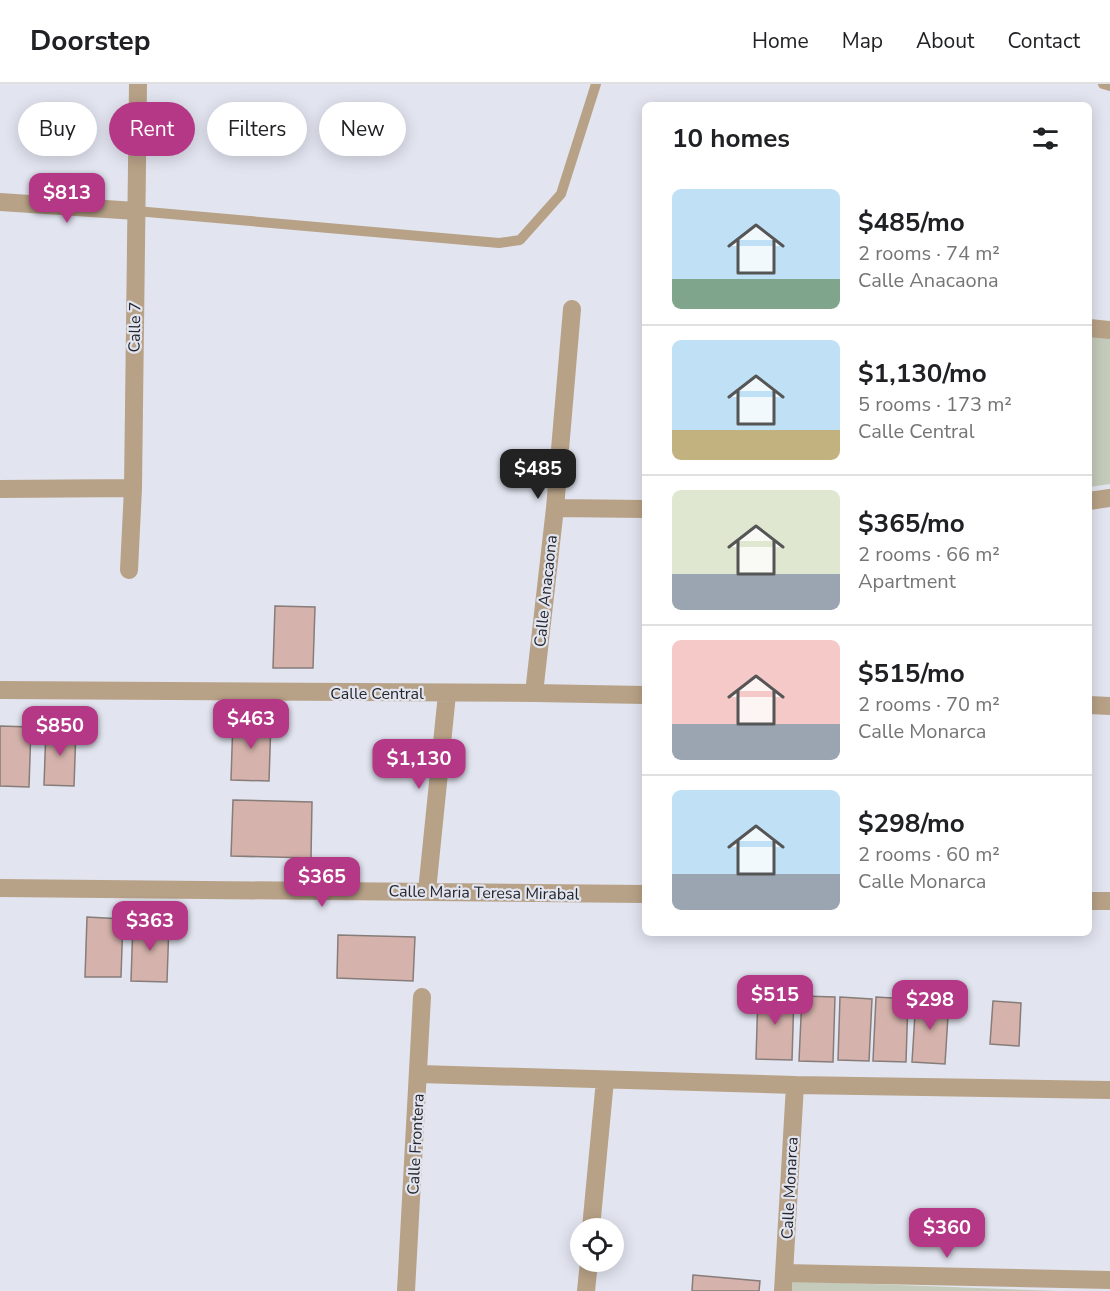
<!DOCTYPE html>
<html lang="en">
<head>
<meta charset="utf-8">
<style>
  :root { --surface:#fff; --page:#f6f6f6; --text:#202124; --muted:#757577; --line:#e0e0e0; --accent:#b53887 }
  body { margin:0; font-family:"Nunito Sans",sans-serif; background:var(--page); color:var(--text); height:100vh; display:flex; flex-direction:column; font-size:22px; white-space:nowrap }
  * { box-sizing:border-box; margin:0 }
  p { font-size:20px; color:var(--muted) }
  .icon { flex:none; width:33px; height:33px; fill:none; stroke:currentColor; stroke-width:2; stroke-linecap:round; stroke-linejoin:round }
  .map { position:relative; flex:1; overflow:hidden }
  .sheet { position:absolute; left:642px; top:18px; width:450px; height:834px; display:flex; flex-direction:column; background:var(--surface); border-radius:9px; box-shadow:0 3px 15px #0003 }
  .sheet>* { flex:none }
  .guide { position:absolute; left:18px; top:18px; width:534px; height:54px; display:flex; gap:12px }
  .tools { position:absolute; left:570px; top:1134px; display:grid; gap:12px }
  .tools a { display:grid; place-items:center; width:54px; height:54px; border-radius:50%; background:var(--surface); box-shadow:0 3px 15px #0003; font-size:30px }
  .price { position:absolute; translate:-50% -51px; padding:0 14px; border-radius:12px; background:var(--accent); color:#fff; font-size:20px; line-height:39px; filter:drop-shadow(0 2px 3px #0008) }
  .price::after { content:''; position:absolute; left:50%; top:36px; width:18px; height:14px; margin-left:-9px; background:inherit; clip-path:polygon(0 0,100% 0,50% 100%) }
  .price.on { background:#222; color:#fff }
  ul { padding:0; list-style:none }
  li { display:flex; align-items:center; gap:18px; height:150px; padding:0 30px }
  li+li { border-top:2px solid var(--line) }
  li span { display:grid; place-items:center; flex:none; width:168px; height:120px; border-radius:9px; color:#555 }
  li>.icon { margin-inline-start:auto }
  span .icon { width:72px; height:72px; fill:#fffc; stroke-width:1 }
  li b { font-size:26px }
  h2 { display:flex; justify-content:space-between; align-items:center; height:72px; padding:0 30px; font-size:26px }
  .chip { padding:0 21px; border-radius:27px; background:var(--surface); box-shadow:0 3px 15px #0003; font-size:21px; line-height:54px }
  .chip.on { background:var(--accent); color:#fff }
  header { display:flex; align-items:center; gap:36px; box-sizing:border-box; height:84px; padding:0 30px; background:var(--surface); border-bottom:2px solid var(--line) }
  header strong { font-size:28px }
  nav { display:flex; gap:33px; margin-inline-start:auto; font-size:21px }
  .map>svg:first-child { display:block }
</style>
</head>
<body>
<header>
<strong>Doorstep</strong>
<nav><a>Home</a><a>Map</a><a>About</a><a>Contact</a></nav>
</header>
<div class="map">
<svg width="1110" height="1207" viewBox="0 0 1110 1207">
  <rect width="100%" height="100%" fill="#e2e5f0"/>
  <path fill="#c5cbba" d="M1089,250L1110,252V400L1089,403Z
    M793,1197L1058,1207H792Z"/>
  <path fill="#d5b3ac" stroke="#877c79" stroke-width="1.5" d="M275,522L315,523L313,584H273Z
    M233,635L271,636L269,697L231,696Z
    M0,642L31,643L29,703L0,702Z
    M46,644L76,645L74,702L44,701Z
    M233,716L312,718L311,774L231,772Z
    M87,833L123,835L121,893H85Z
    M133,838L169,839L167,898L131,897Z
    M338,851L415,853L413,897L337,894Z
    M758,909L794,910L792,976L756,975Z
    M802,912L835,913L833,978L799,977Z
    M840,913L872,915L869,977L838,976Z
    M876,913L908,915L906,978L873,977Z
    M916,914L949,916L945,980L912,978Z
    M993,917L1021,919L1019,962L990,960Z
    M693,1191L760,1197L759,1207H692Z"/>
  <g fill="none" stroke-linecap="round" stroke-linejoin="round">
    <path stroke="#b8a287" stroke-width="10" d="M1103,0L1110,2
      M136,127L499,159L520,156L561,110L596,0"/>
    <path stroke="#b8a287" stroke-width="18" d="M0,118L136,127
      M1089,244L1110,246
      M0,405L133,404
      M1089,417L1110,414
      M555,424L645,425
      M129,486L133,404L138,0
      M0,606L534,609L645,611
      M534,609L555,424L572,225
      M1089,621L1110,622
      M0,804L645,810
      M427,807L447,610
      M1089,817H1110
      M420,990L795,1001L1110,1006
      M591,1144L605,996
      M784,1189L1110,1196
      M406,1207L422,913
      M586,1207L589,1178
      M783,1207L795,1001"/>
  </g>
  <g text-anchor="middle" stroke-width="4.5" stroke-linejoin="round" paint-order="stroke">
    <g font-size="16" fill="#25262a" stroke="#e2e5f0">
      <text transform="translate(134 243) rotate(-89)" y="6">Calle 7</text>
      <text transform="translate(545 507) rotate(-84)" y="6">Calle Anacaona</text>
      <text x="377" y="615">Calle Central</text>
      <text transform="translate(484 808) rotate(1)" y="6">Calle Maria Teresa Mirabal</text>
      <text transform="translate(415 1060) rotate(-87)" y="6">Calle Frontera</text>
      <text transform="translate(789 1104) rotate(-87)" y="6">Calle Monarca</text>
    </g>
  </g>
</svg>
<div class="tools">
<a><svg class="icon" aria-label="locate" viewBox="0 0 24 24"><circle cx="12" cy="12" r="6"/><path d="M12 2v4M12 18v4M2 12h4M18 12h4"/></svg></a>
</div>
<b class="price" style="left:67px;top:140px">$813</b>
<b class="price on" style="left:538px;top:416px">$485</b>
<b class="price" style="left:251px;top:666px">$463</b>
<b class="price" style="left:60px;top:673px">$850</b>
<b class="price" style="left:419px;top:706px">$1,130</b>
<b class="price" style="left:322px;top:824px">$365</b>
<b class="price" style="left:150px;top:868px">$363</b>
<b class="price" style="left:775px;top:942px">$515</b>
<b class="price" style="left:930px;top:947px">$298</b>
<b class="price" style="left:947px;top:1175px">$360</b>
<div class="guide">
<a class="chip">Buy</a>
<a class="chip on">Rent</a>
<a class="chip">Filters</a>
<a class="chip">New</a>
</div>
<section class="sheet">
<h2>10 homes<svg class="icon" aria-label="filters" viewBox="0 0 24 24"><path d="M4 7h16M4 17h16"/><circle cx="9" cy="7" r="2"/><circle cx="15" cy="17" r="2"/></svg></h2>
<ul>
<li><span style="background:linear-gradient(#bfe0f5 75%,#7fa58c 0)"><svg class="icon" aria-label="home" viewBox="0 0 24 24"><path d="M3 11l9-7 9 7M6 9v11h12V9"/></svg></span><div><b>$485/mo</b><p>2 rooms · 74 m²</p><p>Calle Anacaona</p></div></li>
<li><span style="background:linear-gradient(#bfe0f5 75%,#c2b280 0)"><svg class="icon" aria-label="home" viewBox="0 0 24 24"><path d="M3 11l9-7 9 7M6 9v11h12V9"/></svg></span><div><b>$1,130/mo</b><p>5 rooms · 173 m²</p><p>Calle Central</p></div></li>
<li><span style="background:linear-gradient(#dfe7d0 70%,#9aa5b1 0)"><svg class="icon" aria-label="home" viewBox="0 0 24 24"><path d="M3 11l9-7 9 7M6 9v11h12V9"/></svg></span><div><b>$365/mo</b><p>2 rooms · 66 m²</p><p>Apartment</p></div></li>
<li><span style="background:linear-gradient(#f6c9c9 70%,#9aa5b1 0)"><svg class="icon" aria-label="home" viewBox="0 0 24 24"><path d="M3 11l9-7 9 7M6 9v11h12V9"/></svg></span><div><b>$515/mo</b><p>2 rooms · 70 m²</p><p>Calle Monarca</p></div></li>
<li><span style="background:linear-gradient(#bfe0f5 70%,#9aa5b1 0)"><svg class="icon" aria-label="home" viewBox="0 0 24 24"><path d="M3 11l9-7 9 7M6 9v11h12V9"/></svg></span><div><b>$298/mo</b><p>2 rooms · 60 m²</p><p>Calle Monarca</p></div></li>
</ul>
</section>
</div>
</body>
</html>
